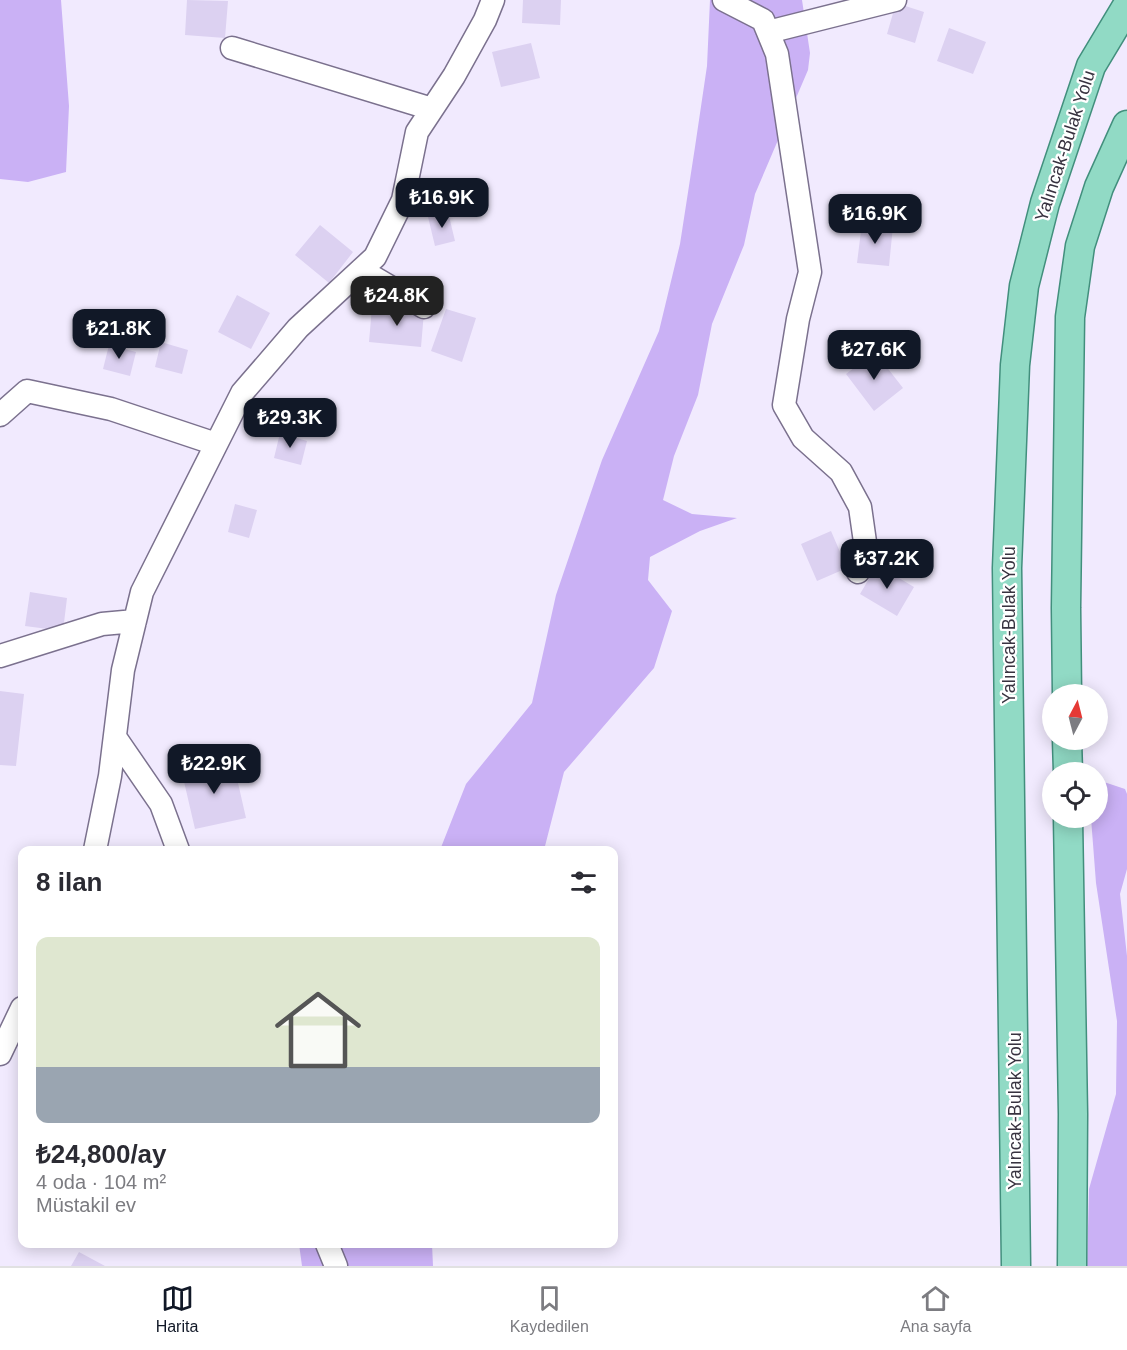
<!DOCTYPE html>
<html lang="tr">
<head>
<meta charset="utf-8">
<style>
  :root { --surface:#fff; --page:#f7f7f7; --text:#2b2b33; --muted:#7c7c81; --line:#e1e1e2; --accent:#111827 }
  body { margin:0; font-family:Arial,sans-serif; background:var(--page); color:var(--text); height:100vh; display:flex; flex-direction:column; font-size:22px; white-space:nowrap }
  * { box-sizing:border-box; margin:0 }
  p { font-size:20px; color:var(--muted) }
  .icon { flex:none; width:33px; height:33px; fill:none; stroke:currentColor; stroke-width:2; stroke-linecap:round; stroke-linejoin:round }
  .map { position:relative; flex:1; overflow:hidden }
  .drawer { position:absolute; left:18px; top:846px; width:600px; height:402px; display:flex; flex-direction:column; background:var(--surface); border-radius:12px; box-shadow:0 3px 15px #0003 }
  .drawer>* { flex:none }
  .needle { width:39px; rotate:7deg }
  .controls { position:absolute; left:1042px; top:684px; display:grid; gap:12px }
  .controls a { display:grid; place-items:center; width:66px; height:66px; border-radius:50%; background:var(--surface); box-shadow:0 3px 15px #0003; font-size:30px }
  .price { position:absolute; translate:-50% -51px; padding:0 14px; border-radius:12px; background:var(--accent); color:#fff; font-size:20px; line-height:39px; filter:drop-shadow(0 2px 3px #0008) }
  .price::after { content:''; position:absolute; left:50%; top:36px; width:18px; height:14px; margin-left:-9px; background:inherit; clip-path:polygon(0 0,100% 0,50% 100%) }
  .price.on { background:#222; color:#fff }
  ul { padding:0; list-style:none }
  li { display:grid; align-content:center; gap:12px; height:318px; padding:0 18px }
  li span { display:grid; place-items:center; height:186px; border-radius:12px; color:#555 }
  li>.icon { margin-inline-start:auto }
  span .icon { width:108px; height:108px; fill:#fffc; stroke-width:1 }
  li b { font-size:26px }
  h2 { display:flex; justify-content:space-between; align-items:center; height:72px; padding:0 18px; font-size:26px }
  .tab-bar { display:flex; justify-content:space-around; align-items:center; height:84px; border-top:2px solid var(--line); background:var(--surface); font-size:16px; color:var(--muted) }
  .tab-bar a { display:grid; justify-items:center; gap:3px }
  .tab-bar .on { color:var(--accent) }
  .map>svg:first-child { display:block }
</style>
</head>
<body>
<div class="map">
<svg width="1127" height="1266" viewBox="0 0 1127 1266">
  <rect width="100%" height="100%" fill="#f1eafe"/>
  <path fill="#cab1f5" d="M0,0H61L69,106L66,172L28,182L0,179Z
    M710,0H802L810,53L808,70L755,194L744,245L712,324L698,395L674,456L663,500L692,514L737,518L700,531L650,557L648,580L672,611L654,668L564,772L544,850H440L466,784L532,703L556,595L602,460L659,331L680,244L695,147L707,66Z
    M1098,780L1125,789L1127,794V869L1120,894L1127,956V1266H1087L1089,1189L1116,1094L1117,1021L1096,883L1091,818H1098Z
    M299,1244H432L433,1266H302Z"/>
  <path fill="#dcd1f1" d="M187,0L228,1L225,38L185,35Z
    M523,0H561L560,25L522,23Z
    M896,3L924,12L915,43L887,34Z
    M949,28L986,42L973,74L937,61Z
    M531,43L540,78L501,87L492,52Z
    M448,212L455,241L435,246L428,217Z
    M862,223L893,226L889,266L857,263Z
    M320,225L353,252L329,283L295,255Z
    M237,295L270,313L251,349L218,332Z
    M372,307L424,312L421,347L369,342Z
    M446,309L476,318L462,362L431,351Z
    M161,342L188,350L182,374L155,367Z
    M109,345L136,352L130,376L103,369Z
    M875,352L903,388L874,411L846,374Z
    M280,433L307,441L301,465L274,458Z
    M235,504L257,510L249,538L228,532Z
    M831,531L847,568L817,581L801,544Z
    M877,565L914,587L897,616L860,594Z
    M30,592L67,598L63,631L25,626Z
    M0,691L24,694L16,766L0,765Z
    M233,761L246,818L195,829L182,773Z
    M79,1252L105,1266H71Z"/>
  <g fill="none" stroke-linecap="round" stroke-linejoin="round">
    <g stroke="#7b718e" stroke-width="25">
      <path id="minor" d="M724,0L763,20L777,54L810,272L798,319L784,405L803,438L841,472L860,507L865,542L858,572
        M768,32L895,0
        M232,48L432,109
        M361,270L424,307
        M0,415L27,391L111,409L216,444
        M0,656L102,624L135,621
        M115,737L161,804L178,850
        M95,850L110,776L123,670L142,592L242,393L298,328L375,257L403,200L417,132L454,76L485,20L493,0
        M0,1054L22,1008
        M327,1244L336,1266"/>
    </g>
    <g stroke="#428f7d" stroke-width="31">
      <path id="major" d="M1067,694L1066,608L1070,317L1080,246L1099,187L1127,125
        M1067,740L1068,772
        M1068,818L1073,1114L1072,1266
        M1016,1266L1007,568L1015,365L1024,286L1045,203L1091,66L1127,6"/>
    </g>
    <use href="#minor" stroke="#fff" stroke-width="22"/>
    <use href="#major" stroke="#91dac5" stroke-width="28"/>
  </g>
  <g text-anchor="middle" stroke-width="4.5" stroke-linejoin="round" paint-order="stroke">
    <g font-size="18" fill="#383340" stroke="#fff">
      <text transform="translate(1065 146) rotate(-72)" y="6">Yalıncak-Bulak Yolu</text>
      <text transform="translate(1009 625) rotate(-90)" y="6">Yalıncak-Bulak Yolu</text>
      <text transform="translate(1015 1111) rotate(-90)" y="6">Yalıncak-Bulak Yolu</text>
    </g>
  </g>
</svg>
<div class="controls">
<a><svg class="needle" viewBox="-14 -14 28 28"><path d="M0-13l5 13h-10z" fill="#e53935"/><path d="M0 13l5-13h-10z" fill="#7c7c81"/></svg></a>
<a><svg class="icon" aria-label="locate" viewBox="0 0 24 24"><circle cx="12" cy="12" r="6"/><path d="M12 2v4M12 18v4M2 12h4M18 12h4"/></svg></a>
</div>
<b class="price" style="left:442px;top:229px">₺16.9K</b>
<b class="price" style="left:875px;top:245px">₺16.9K</b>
<b class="price on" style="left:397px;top:327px">₺24.8K</b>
<b class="price" style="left:119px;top:360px">₺21.8K</b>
<b class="price" style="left:874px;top:381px">₺27.6K</b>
<b class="price" style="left:290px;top:449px">₺29.3K</b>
<b class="price" style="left:887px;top:590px">₺37.2K</b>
<b class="price" style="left:214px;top:795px">₺22.9K</b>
<section class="drawer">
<h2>8 ilan<svg class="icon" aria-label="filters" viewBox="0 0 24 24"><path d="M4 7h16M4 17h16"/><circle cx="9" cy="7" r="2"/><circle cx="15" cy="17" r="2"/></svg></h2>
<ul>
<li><span style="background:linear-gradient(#dfe7d0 70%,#9aa5b1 0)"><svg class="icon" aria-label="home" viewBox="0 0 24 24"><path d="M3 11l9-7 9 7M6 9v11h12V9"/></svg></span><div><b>₺24,800/ay</b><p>4 oda · 104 m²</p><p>Müstakil ev</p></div></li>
</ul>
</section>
</div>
<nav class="tab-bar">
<a class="on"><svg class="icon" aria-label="map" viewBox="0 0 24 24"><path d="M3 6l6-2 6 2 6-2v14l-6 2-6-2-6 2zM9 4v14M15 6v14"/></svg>Harita</a>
<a><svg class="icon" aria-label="saved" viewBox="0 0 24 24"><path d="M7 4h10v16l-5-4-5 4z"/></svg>Kaydedilen</a>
<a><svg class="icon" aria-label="home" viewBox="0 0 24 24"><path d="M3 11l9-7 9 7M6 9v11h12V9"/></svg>Ana sayfa</a>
</nav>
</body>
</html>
